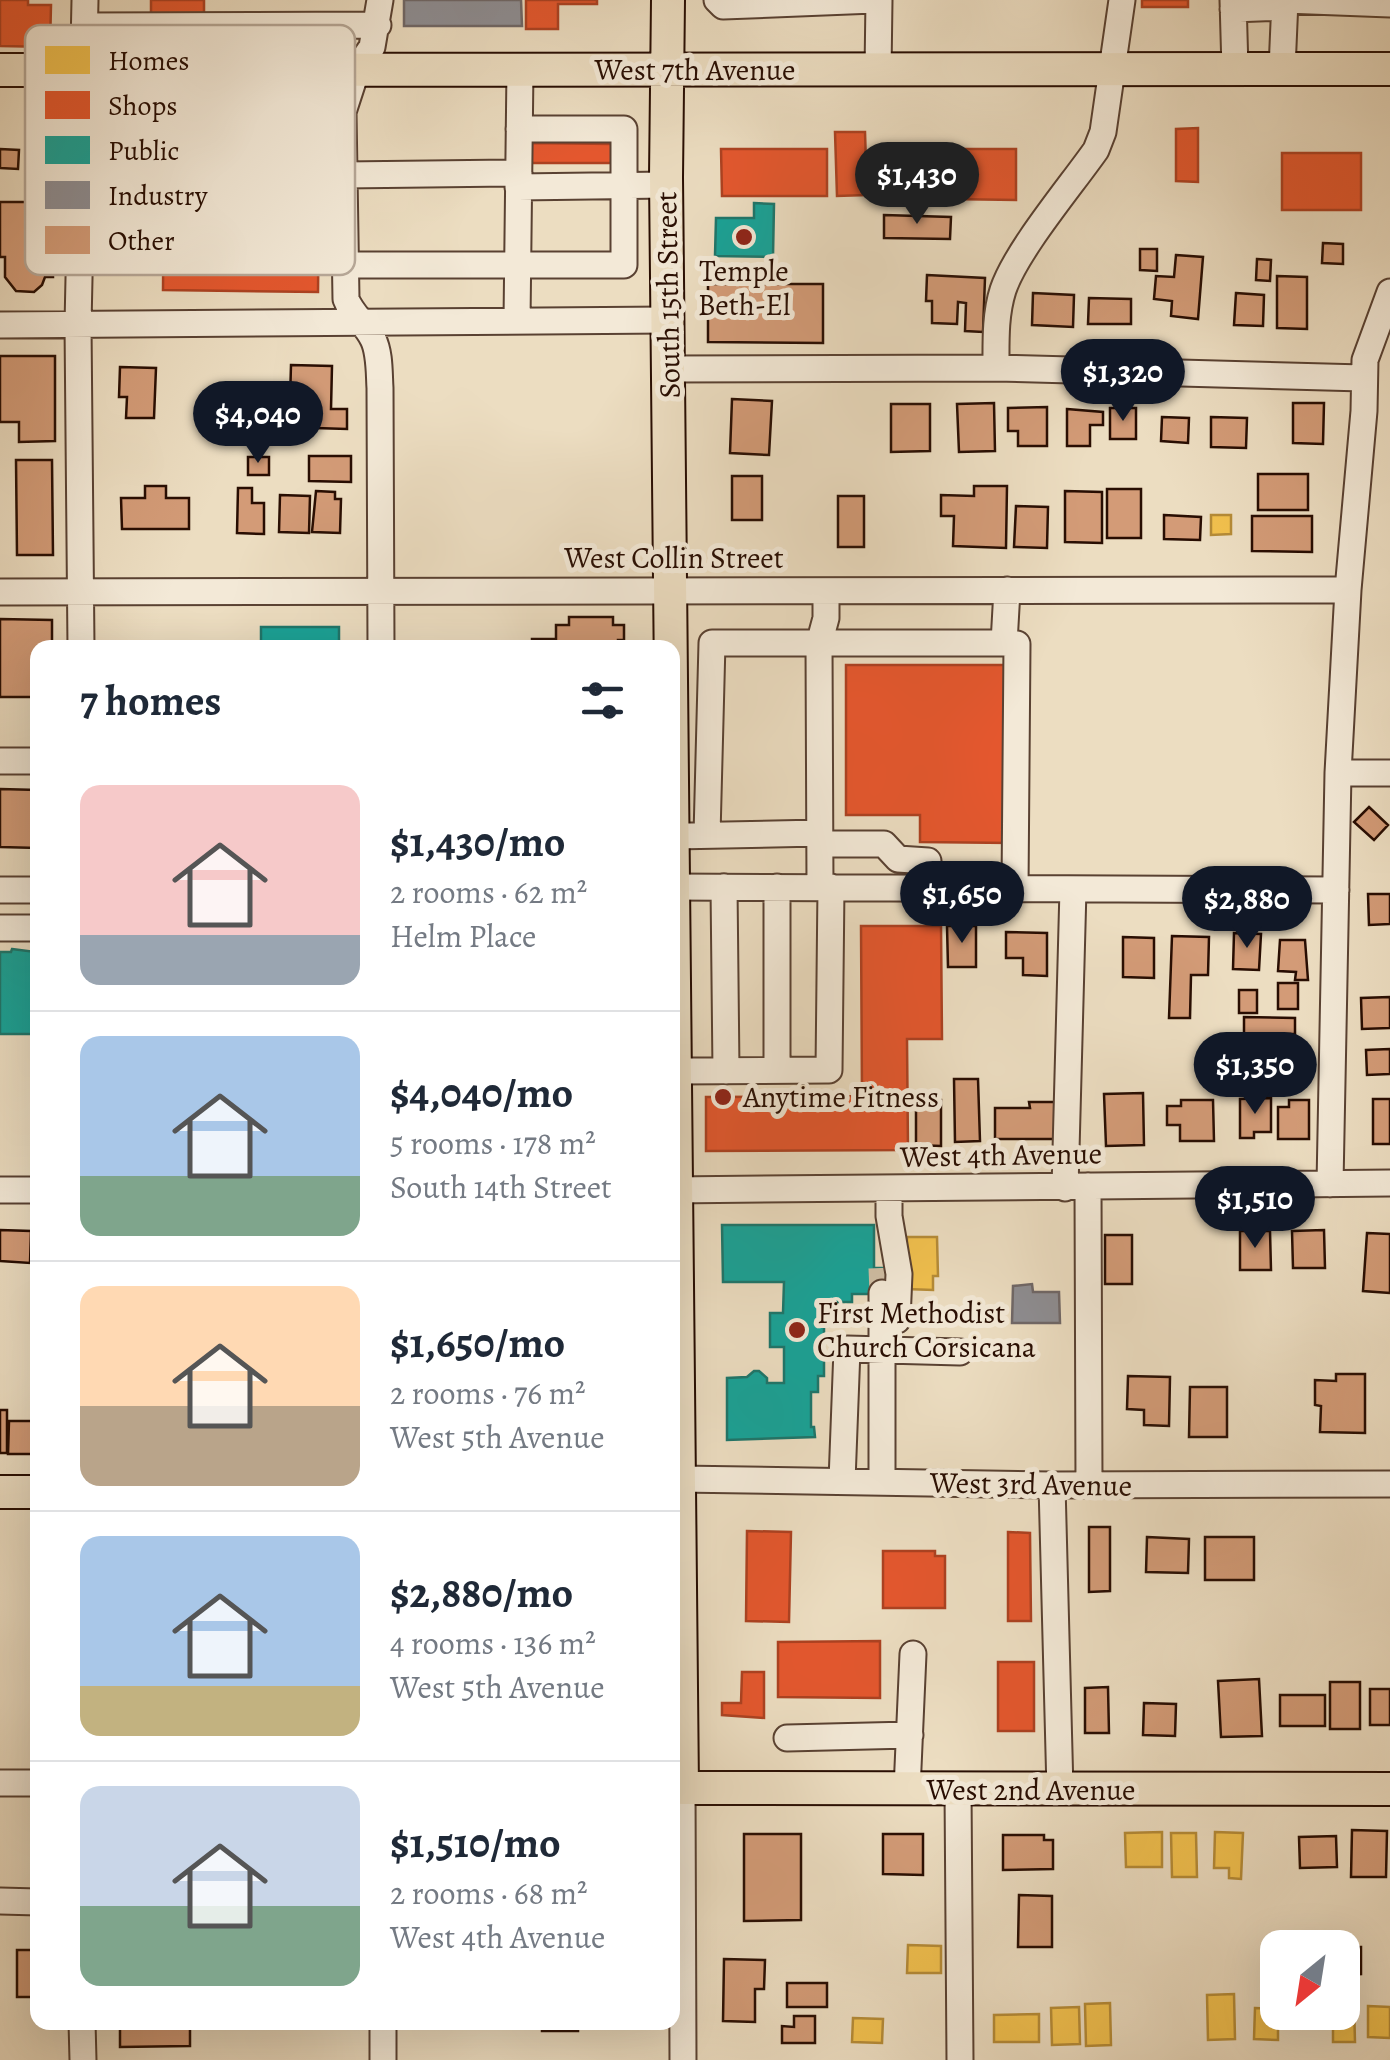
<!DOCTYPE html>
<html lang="en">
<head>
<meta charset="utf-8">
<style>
  :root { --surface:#fff; --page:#f6f6f7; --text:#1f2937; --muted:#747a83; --line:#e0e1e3; --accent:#111827 }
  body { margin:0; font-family:Alegreya,serif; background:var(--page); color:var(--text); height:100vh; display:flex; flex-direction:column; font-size:38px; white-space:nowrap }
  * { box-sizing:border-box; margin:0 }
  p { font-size:32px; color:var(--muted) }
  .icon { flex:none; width:55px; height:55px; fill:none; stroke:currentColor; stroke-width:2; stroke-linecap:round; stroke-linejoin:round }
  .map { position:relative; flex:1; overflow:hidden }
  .side { position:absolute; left:30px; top:640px; width:650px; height:1390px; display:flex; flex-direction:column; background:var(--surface); border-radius:20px; box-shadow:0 10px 40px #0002 }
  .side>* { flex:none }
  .needle { width:65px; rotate:210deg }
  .controls { position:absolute; left:1260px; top:1930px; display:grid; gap:20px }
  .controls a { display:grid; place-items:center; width:100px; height:100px; border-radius:20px; background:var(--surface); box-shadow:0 10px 40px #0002; font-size:50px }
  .price { position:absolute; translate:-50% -85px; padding:0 22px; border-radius:35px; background:var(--accent); color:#fff; font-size:32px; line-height:65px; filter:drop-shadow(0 2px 5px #0008) }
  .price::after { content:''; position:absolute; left:50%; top:60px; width:30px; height:22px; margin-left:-15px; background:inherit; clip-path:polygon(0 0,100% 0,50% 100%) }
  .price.active { background:#222; color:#fff }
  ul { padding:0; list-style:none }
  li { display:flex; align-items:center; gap:30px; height:250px; padding:0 50px }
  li+li { border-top:2px solid var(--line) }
  li span { display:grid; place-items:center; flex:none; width:280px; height:200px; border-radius:20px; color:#555 }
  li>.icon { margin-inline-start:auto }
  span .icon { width:120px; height:120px; fill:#fffc; stroke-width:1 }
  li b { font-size:42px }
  h2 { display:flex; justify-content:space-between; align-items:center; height:120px; padding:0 50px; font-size:42px }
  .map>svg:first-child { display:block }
</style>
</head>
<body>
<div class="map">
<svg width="1390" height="2060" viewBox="0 0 1390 2060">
  <rect width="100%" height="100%" fill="#ecddc1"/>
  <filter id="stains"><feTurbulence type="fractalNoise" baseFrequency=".002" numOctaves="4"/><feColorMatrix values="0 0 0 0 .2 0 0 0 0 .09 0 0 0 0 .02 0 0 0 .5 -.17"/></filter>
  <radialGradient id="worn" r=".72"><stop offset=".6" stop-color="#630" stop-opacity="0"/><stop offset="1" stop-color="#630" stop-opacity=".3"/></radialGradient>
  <path fill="#f2c14e" stroke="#b58b37" stroke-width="2.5" d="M1211,515H1231V534L1211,535Z
    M907,1237H937L938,1276H933V1290L906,1289Z
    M1162,1832V1867H1126L1125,1833Z
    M1215,1832L1243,1833L1241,1879L1229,1878V1868H1214Z
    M1171,1833H1196L1197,1877H1172Z
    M908,1945L941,1946V1973H907Z
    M1234,1994L1235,2039L1208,2040L1207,1995Z
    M1110,2003L1111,2045L1086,2046L1085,2004Z
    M1342,2005H1354L1355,2042H1333V2012H1342Z
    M1368,2006L1390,2007V2038L1368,2037Z
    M1079,2007L1080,2044L1052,2045L1051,2008Z
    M1255,2008L1278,2009V2040L1254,2039Z
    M1039,2014V2042H994V2015Z
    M853,2018L883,2019L882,2043L852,2042Z"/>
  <path fill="#e4572e" stroke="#ac4121" stroke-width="2.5" d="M0,0H28V5H51L50,47L0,46Z
    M151,0H204V17H151Z
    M526,0H597V4H558V29H526Z
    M1142,0H1188V7H1142Z
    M143,96L320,99L318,292L163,290L164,169H153V143H142Z
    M1198,128V182L1176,181V129Z
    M835,132H865L867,195L837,196Z
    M528,143L614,144V163H528Z
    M721,149H827V196H722Z
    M948,149H1016V200L949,199Z
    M1282,153H1361V210H1282Z
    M846,665H1010V843L920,842V815H846Z
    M861,926H941L942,1039H907L908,1150L706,1151V1097L862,1096Z
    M747,1531L791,1532L789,1622L746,1621Z
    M1008,1532L1030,1533L1031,1621H1008Z
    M883,1551H935V1556H945V1608H883Z
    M880,1641V1698L778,1697V1642Z
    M998,1662H1034V1731H998Z
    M742,1672H764V1718L722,1715V1703H741Z"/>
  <path fill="#17a398" stroke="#1c766b" stroke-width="2.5" d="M754,203L774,204L773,257L715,256L716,218H754Z
    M261,627H339V648H261Z
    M12,949L36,952V1032L32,1034H0V952H11Z
    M722,1225H874V1268H891V1294H852V1302H824V1376H818V1392H811V1427H814L815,1437L727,1440V1378L747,1377L754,1371H759L767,1378V1383H784V1347H770V1313H783L784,1282H723Z"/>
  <path fill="#8d8d92" stroke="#6f6767" stroke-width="2.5" d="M404,0H521L522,26H404Z
    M1032,1284L1033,1292H1059L1060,1323H1012L1013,1286Z"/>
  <path fill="#d39b77" stroke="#280d02" stroke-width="2.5" d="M0,149L19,150L18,169L0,168Z
    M0,202H52L53,277H45L42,285L34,292L16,291L5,277V257H0Z
    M884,215L951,217L950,239L884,238Z
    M1323,243L1343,244V264L1322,263Z
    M1140,249H1157V271L1140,270Z
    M1176,255L1203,257L1198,319L1171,316L1172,301L1154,299L1156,276L1174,277Z
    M1257,259L1271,260L1270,281L1256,280Z
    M927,275L985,278L983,332L965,331L966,303L958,302L957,324L932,323V301H926Z
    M1277,276L1307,277V329L1277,328Z
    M708,284H823V343L708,342Z
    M1033,293L1074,295L1073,327L1032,325Z
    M1236,293L1264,295L1263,326L1234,325Z
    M1089,298L1131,299V324H1088Z
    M0,356H55V441L19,442V422H0Z
    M291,365L332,366L331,409H347V429L315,428L316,401L290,400Z
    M120,367L156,368L154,418H126L127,397H119Z
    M732,399L772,401L769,455L730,453Z
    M994,403L995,451L959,452L957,404Z
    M1293,403H1324L1323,444L1293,443Z
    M891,404H930V451L891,452Z
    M1047,407V446H1018V431H1008V408Z
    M1110,408H1136V439H1110Z
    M1067,409L1103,412V425H1090V446H1067Z
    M1162,417L1189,418L1188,443L1161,441Z
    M1211,417L1247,418L1246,448L1211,447Z
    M309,456H351V482L309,481Z
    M248,457H269V475H248Z
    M16,460H52L53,555H17Z
    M1258,474H1308V510H1258Z
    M732,476H762V520H732Z
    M145,486H166V498H189V529H122L121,498H145Z
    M974,486H1007L1006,548L953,546L954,516H941V495L974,496Z
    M238,488H252V503H264V534L237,533Z
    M1107,489H1141V538H1107Z
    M316,491L335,492V499H341L340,533L312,532Z
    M1065,491L1102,492V543L1065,542Z
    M280,495L310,496L309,533L279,532Z
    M838,496H864V547H838Z
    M1016,506L1048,507L1047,548L1014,547Z
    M1164,515L1201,517L1200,540L1164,539Z
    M1252,516H1312V552L1252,551Z
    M569,617H613V625H624V640H618V648H532V639H556V625H569Z
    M0,619L52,620V648H38V697H0Z
    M0,789L38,790V848L0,847Z
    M1369,807L1388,825L1374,840L1354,822Z
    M1368,894H1390V924L1369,925Z
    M947,926H976V967H948Z
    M1006,932L1047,933V976L1023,975V958H1006Z
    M1234,933L1261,934L1259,970L1233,969Z
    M1172,936L1209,937L1208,975H1191L1190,1018H1169Z
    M1123,937L1154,938V978L1123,977Z
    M1280,940H1305L1308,980H1295L1296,972L1278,971Z
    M1278,983H1298V1009H1278Z
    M1239,990H1257V1013H1239Z
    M1390,997V1028L1362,1029L1361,998Z
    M1244,1017L1295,1018V1034H1281V1046H1256V1034H1244Z
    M1390,1049V1074L1367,1075L1366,1050Z
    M954,1079H978L980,1141L955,1142Z
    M1143,1093L1144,1145L1106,1146L1104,1094Z
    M1271,1098V1132H1254V1138H1240V1099Z
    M1373,1099H1390V1144H1373Z
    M916,1100H941V1146L916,1145Z
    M1181,1100H1213L1214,1141H1180V1125H1167V1106H1181Z
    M1289,1100H1309V1139H1278V1107H1289Z
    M1029,1102H1060V1139H995V1108H1030Z
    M0,1230L31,1231L30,1263L0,1261Z
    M1324,1230L1325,1268H1293L1292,1231Z
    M1240,1231H1270L1271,1270H1240Z
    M1367,1233L1390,1234V1293L1363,1291Z
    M1105,1235H1132V1284H1105Z
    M1336,1374H1365V1433L1320,1432L1321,1406L1315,1405V1380L1336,1381Z
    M1128,1376L1170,1377L1169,1426L1144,1425V1410L1127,1409Z
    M1190,1387H1227V1437H1189Z
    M0,1410H7V1453H0Z
    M9,1421H38V1454H8Z
    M1089,1527H1110V1591L1089,1592Z
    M1147,1537L1189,1539L1188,1573L1146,1572Z
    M1205,1537H1254V1580H1205Z
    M1259,1679L1262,1736L1221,1737L1218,1681Z
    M1330,1682H1360V1729H1330Z
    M1108,1687L1109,1733H1085V1688Z
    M1370,1689H1390V1725H1370Z
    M1280,1695H1325V1726H1280Z
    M1144,1703L1176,1704L1175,1736L1143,1735Z
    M1352,1830L1387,1831L1386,1877H1351Z
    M744,1834H801V1920L744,1921Z
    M883,1834H923V1875L883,1874Z
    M1003,1835H1044V1840H1053V1869L1003,1870Z
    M1336,1836L1337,1867L1300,1868L1299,1837Z
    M1019,1895L1052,1896V1947H1018Z
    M1348,1947H1361V1974L1349,1975Z
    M17,1950H38V1997H17Z
    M724,1959L765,1960L764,1989H755V2022L723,2021Z
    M787,1983H827V2007H787Z
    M794,2016H815V2043H782V2026L794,2027Z
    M120,2022H190V2046L120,2047Z
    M542,2022H578V2031H542Z"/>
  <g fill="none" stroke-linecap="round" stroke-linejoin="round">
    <path stroke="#cfbea4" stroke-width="25" stroke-dasharray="25 12" stroke-linecap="butt" d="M881,1268L882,1293"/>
    <g stroke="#594132" stroke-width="29">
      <path id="minor" d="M380,0L372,47L357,69L343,112L346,299C352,315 366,324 373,339C380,353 379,373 380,388L381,648
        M717,0L723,6L874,0
        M1233,0L1235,69
        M1285,0L1390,4
        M1233,9L1285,7
        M85,26L378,25
        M1282,69L1285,0
        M878,71L879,0
        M344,175L519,173
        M518,187L666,185
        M345,265H624V129H519
        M517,321L520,69
        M0,325L668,320
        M996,368C996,342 995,315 1003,290C1016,251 1070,187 1096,150L1103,132L1122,0
        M669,369L996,368L1363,378
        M0,592L1348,590
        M1004,643L1017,644L1015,889
        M81,648L78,325L85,0
        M0,761H38
        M1338,773H1390
        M707,835L712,643H1004L1007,590
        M674,836L820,833
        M820,844H884L898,859L928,861L929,888
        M672,887L1336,890
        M724,887L726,1071
        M777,887V1070
        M820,887L819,644L826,618V591
        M0,890H38
        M0,928H38
        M676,1071L829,1070L831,887
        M1330,1184L1338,773L1348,590L1364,411L1365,360L1390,292
        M1088,1186L1089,1485
        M1065,1188L1073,889
        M889,1189V1216L899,1274L897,1320
        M0,1190H38
        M672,1190L1390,1183
        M882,1293V1482
        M679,1479L1052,1485L1390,1484
        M842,1481L847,1349L960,1352
        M1052,1485L1060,1790
        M787,1738L910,1735
        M0,1783H38
        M672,1788H682L683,2060
        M907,1790L913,1654
        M958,1790L960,2060
        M0,1901L38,1902
        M82,2022L83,2060
        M383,2022V2060"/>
    </g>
    <g stroke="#280d02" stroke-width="36">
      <path id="major" d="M668,0L666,177L682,1788L1390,1789
        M0,70L1390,69
        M0,1492H38"/>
    </g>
    <use href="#minor" stroke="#f3e9d7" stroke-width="25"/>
    <use href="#major" stroke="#ecddc1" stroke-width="32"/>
  </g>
  <g fill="#8f2418" stroke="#f3e9d7" stroke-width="4">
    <circle cx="744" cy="237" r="10"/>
    <circle cx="723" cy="1097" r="10"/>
    <circle cx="797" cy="1330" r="10"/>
  </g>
  <g text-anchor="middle" stroke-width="10" stroke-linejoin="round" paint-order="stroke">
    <g font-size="30" fill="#280d02" stroke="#f3e9d7">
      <text x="695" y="80">West 7th Avenue</text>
      <text transform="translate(668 295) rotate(-91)" y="10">South 15th Street</text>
      <text x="674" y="568">West Collin Street</text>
      <text transform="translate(1001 1155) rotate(-1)" y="10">West 4th Avenue</text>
      <text transform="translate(1031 1484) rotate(1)" y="10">West 3rd Avenue</text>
      <text x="1031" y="1800">West 2nd Avenue</text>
    </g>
    <g font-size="30" fill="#280d02" stroke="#f3e9d7" text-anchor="start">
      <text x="744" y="281" text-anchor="middle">Temple<tspan x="744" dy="34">Beth-El</tspan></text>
      <text x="743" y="1107">Anytime Fitness</text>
      <text x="817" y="1323">First Methodist<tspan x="817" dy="34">Church Corsicana</tspan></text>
    </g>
  </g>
  <rect x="25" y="25" width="330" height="250" rx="15" fill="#f3e9d7" stroke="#b6a797" stroke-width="2.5"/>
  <rect x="45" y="46" width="45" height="28" fill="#f2c14e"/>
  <rect x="45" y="91" width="45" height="28" fill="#e4572e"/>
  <rect x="45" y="136" width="45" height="28" fill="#17a398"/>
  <rect x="45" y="181" width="45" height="28" fill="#8d8d92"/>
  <rect x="45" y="226" width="45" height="28" fill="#d39b77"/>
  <g font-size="28" fill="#280d02">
    <text x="108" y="70">Homes</text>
    <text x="108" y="115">Shops</text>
    <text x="108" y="160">Public</text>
    <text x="108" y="205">Industry</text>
    <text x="108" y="250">Other</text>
  </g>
  <rect width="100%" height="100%" filter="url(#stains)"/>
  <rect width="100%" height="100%" fill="url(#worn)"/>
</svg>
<div class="controls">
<a><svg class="needle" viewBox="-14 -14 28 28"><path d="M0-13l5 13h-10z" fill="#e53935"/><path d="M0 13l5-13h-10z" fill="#747a83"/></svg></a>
</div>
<b class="price active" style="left:917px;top:227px">$1,430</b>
<b class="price" style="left:1123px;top:424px">$1,320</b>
<b class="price" style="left:258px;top:466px">$4,040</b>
<b class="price" style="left:962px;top:946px">$1,650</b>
<b class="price" style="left:1247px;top:951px">$2,880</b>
<b class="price" style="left:1255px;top:1117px">$1,350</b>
<b class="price" style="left:1255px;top:1251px">$1,510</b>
<section class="side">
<h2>7 homes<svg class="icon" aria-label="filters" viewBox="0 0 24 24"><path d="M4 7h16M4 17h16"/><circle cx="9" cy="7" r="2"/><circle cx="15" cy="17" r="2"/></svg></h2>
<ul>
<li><span style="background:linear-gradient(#f6c9c9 75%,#9aa5b1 0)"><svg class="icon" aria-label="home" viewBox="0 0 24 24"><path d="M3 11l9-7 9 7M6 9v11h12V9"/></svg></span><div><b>$1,430/mo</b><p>2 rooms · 62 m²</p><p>Helm Place</p></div></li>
<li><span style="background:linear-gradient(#a9c7e8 70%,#7fa58c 0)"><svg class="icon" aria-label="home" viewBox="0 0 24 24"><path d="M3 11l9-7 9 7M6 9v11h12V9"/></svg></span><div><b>$4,040/mo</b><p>5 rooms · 178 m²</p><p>South 14th Street</p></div></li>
<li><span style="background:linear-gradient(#ffd9b3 60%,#b9a48a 0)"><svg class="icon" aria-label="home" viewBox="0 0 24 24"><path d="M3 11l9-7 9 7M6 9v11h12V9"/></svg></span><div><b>$1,650/mo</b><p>2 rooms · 76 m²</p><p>West 5th Avenue</p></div></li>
<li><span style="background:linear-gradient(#a9c7e8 75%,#c2b280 0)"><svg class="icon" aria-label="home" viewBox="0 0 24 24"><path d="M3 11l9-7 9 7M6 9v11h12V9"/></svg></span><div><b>$2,880/mo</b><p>4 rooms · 136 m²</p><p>West 5th Avenue</p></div></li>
<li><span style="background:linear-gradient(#c9d6e8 60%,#7fa58c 0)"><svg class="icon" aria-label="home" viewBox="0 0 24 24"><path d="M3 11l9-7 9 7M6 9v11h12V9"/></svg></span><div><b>$1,510/mo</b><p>2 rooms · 68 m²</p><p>West 4th Avenue</p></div></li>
</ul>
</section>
</div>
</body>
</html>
